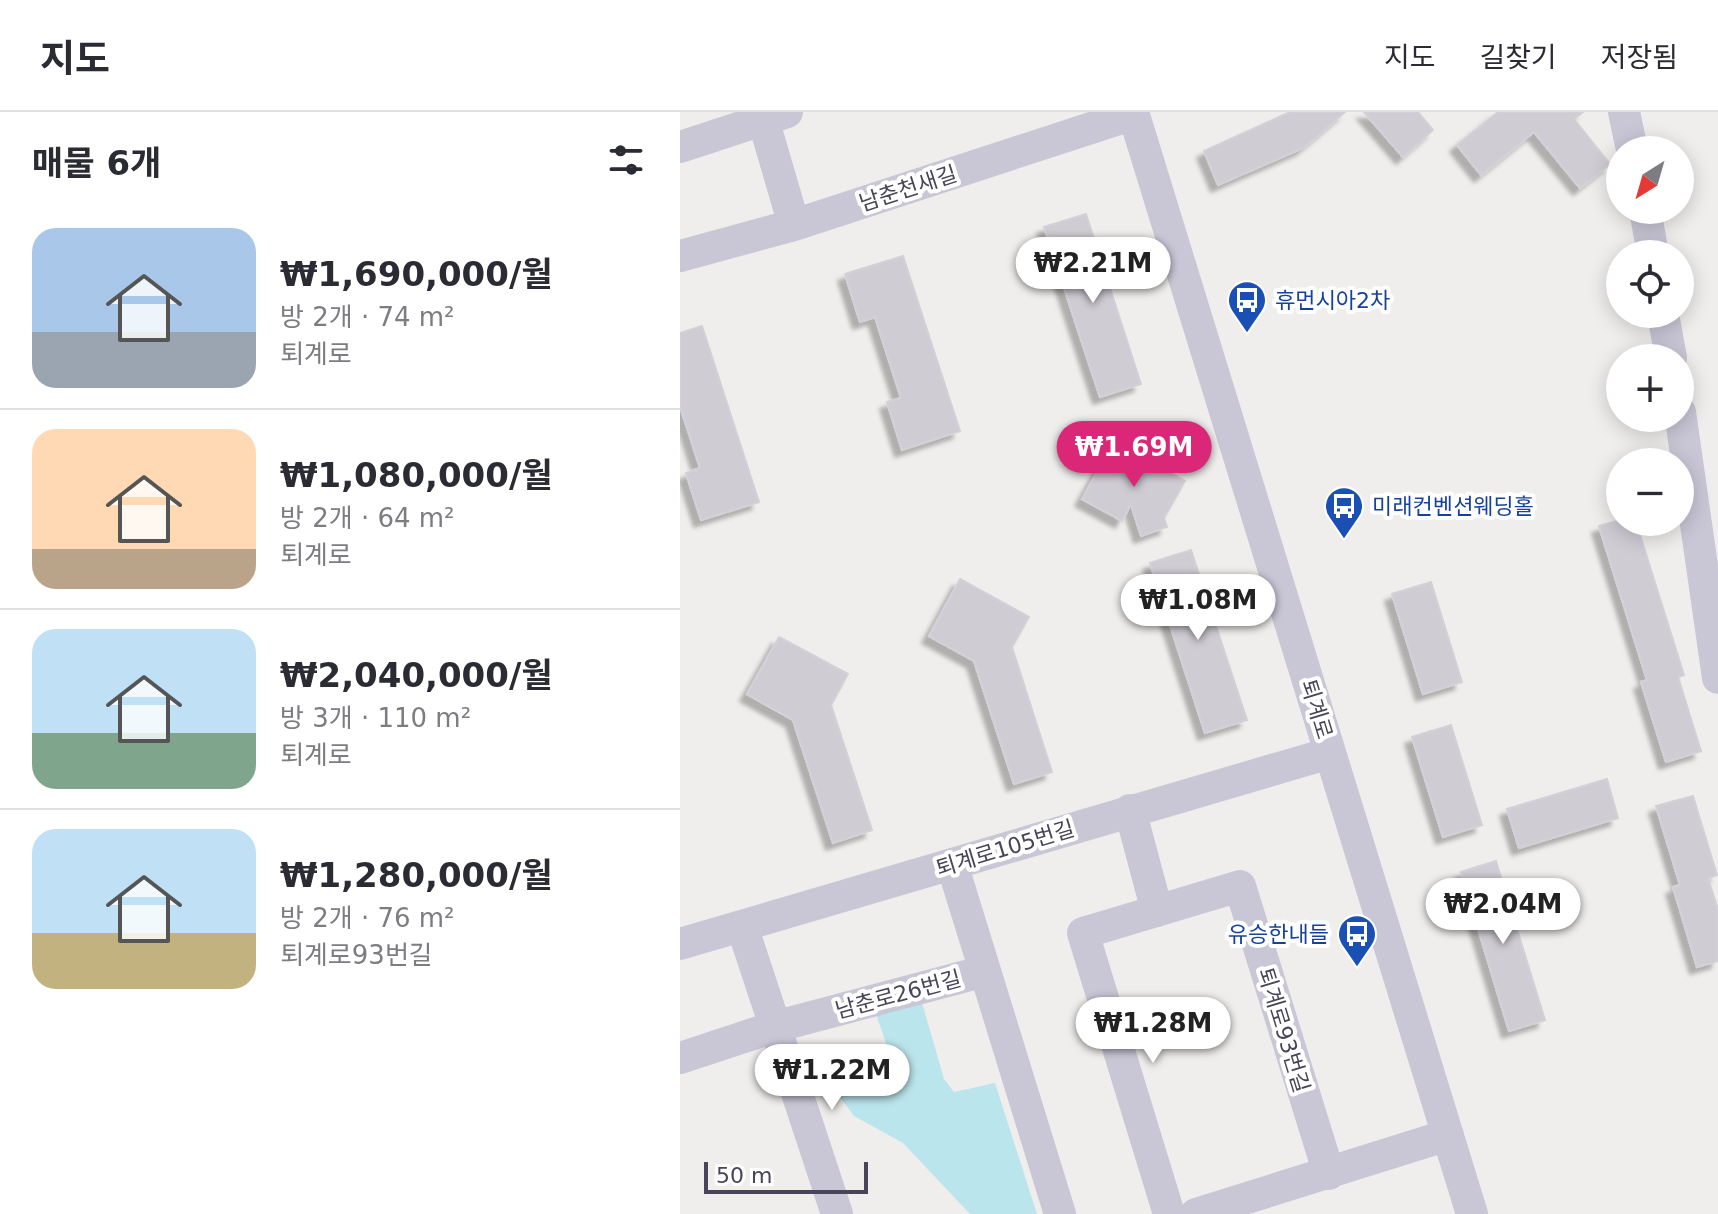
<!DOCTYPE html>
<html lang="ko">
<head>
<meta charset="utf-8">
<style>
  :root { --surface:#fff; --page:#f7f7f7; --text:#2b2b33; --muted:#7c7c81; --line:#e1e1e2; --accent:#db2777 }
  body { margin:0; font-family:"DejaVu Sans","Noto Sans KR",sans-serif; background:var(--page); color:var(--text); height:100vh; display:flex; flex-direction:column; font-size:30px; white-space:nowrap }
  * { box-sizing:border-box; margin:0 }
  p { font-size:26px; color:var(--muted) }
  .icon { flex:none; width:44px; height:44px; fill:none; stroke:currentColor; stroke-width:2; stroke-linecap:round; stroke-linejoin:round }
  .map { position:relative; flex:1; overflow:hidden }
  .side { display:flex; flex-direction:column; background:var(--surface); width:680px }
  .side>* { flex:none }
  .needle { width:52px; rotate:217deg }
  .fabs { position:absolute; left:926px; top:24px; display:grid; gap:16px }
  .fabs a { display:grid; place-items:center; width:88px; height:88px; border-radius:50%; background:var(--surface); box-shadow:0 4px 20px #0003; font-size:40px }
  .scale { position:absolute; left:24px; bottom:20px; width:164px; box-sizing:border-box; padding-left:8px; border:4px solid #494558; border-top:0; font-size:22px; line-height:28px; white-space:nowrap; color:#494558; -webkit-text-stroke:6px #fff; paint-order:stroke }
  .price { position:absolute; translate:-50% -68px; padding:0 18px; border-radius:28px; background:#fff; color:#222; font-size:26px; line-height:52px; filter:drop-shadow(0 2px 4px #0008) }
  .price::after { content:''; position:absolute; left:50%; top:48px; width:24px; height:18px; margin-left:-12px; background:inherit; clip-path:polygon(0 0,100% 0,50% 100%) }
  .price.selected { background:var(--accent); color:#fff }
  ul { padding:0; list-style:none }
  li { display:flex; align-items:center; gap:24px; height:200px; padding:0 32px }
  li+li { border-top:2px solid var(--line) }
  li span { display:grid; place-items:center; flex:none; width:224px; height:160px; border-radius:24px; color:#555 }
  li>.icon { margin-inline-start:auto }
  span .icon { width:96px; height:96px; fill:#fffc; stroke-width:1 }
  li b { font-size:34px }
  h2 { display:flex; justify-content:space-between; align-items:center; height:96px; padding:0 32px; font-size:34px }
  header { display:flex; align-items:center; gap:48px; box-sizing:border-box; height:112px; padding:0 40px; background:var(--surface); border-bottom:2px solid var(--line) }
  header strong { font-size:38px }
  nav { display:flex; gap:44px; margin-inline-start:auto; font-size:28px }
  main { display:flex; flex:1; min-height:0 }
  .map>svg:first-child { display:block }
</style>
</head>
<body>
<header>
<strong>지도</strong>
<nav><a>지도</a><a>길찾기</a><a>저장됨</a></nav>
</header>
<main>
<section class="side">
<h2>매물 6개<svg class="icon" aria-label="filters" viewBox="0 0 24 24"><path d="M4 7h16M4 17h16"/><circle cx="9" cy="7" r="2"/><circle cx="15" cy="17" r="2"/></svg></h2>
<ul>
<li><span style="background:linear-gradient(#a9c7e8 65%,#9aa5b1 0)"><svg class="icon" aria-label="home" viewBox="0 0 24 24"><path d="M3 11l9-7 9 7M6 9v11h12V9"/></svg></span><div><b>₩1,690,000/월</b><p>방 2개 · 74 m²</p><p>퇴계로</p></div></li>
<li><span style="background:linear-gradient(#ffd9b3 75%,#b9a48a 0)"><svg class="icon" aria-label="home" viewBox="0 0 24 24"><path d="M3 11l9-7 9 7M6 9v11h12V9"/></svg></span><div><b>₩1,080,000/월</b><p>방 2개 · 64 m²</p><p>퇴계로</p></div></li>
<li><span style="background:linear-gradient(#bfe0f5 65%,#7fa58c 0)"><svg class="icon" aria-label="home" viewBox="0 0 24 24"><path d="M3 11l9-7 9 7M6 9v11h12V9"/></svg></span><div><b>₩2,040,000/월</b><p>방 3개 · 110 m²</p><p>퇴계로</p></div></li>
<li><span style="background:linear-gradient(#bfe0f5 65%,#c2b280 0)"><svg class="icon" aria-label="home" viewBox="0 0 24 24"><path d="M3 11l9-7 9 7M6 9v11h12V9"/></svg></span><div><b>₩1,280,000/월</b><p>방 2개 · 76 m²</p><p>퇴계로93번길</p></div></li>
</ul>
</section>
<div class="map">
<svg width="1038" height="1102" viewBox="0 0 1038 1102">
  <defs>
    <filter id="shadow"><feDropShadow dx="-7" dy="7" stdDeviation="2" flood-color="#0004"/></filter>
  </defs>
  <rect width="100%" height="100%" fill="#efeeec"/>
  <path fill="#bbe5ec" d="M241,887L264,967L274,980L315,971L357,1102H290L223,1031L174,1004L151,973L196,963L213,952L196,902Z"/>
  <path fill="#cfccd4" stroke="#d3d0d7" stroke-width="2" filter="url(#shadow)" d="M610,0H665L623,36L538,73L524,39Z
    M684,0H738L753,18L723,45Z
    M818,0H903L894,7L930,52L900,76L854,20L801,63L777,33Z
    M406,102L461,272L420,285L364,115Z
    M223,144L280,319L222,338L207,290L221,286L195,205L180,210L165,162Z
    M22,214L79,390L21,408L6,361L20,356L0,294V221Z
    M434,330L505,369L484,406L487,415L461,424L451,392L442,409L402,387Z
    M940,408V410H956L1004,563L998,565L1021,639L986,650L961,570L967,568L919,414Z
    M511,438L567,608L525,621L470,451Z
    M280,467L349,505L332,535L372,660L334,672L294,549L249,524Z
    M751,470L782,570L743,582L712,482Z
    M99,525L168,562L151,593L192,718L153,731L113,608L67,582Z
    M771,613L802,713L763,725L732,625Z
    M927,667L938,706L839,736L827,697Z
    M1013,684L1037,763L1028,766L1038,798V849L1017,855L993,775L1000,773L976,694Z
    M816,749L865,908L829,919L781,760Z"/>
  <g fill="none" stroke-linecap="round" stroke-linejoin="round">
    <path stroke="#c9c6d6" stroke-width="32" d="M81,0L114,113
      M453,0L792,1102
      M944,0L952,38
      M0,35L107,0
      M965,98L973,142
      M0,144L114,113L454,2
      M983,202L991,246
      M1000,300L1038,566
      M450,698L477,799
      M272,752L380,1102
      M62,814L157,1102
      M0,832L650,641
      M0,946L94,915L305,859
      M489,1102L403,821L560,774L649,1062
      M516,1102L768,1023"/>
  </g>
  <defs>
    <g id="bus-pin" transform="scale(2)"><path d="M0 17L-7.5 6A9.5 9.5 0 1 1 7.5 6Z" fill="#1a4fb4" stroke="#fff"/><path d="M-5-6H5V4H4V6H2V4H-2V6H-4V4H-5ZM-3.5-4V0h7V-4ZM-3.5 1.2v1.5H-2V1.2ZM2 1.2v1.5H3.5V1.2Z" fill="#fff"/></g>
  </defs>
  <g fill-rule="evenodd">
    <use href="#bus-pin" x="567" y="188"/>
    <use href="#bus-pin" x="664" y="394"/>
    <use href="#bus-pin" x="677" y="822"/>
  </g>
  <g text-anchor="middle" stroke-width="8" stroke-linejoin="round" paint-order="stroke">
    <g font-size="22" fill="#494558" stroke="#fff">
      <text transform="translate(228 76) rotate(-18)" y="8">남춘천새길</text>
      <text transform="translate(637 597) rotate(73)" y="8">퇴계로</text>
      <text transform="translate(325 736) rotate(-17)" y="8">퇴계로105번길</text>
      <text transform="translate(218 882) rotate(-15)" y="8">남춘로26번길</text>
      <text transform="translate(604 918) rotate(73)" y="8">퇴계로93번길</text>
    </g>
    <g font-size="22" fill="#164399" stroke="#fff" text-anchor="start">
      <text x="595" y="196">휴먼시아2차</text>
      <text x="692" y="402">미래컨벤션웨딩홀</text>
      <text x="649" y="830" text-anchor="end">유승한내들</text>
    </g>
  </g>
</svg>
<div class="fabs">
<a><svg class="needle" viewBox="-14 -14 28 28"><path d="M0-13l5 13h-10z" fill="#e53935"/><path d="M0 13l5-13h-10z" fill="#7c7c81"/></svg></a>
<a><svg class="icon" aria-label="locate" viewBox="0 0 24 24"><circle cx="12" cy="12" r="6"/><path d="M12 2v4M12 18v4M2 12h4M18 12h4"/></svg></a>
<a>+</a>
<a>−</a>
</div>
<div class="scale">50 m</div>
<b class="price" style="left:413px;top:193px">₩2.21M</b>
<b class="price selected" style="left:454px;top:377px">₩1.69M</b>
<b class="price" style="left:518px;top:530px">₩1.08M</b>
<b class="price" style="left:823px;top:834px">₩2.04M</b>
<b class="price" style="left:473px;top:953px">₩1.28M</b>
<b class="price" style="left:152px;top:1000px">₩1.22M</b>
</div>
</main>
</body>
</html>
